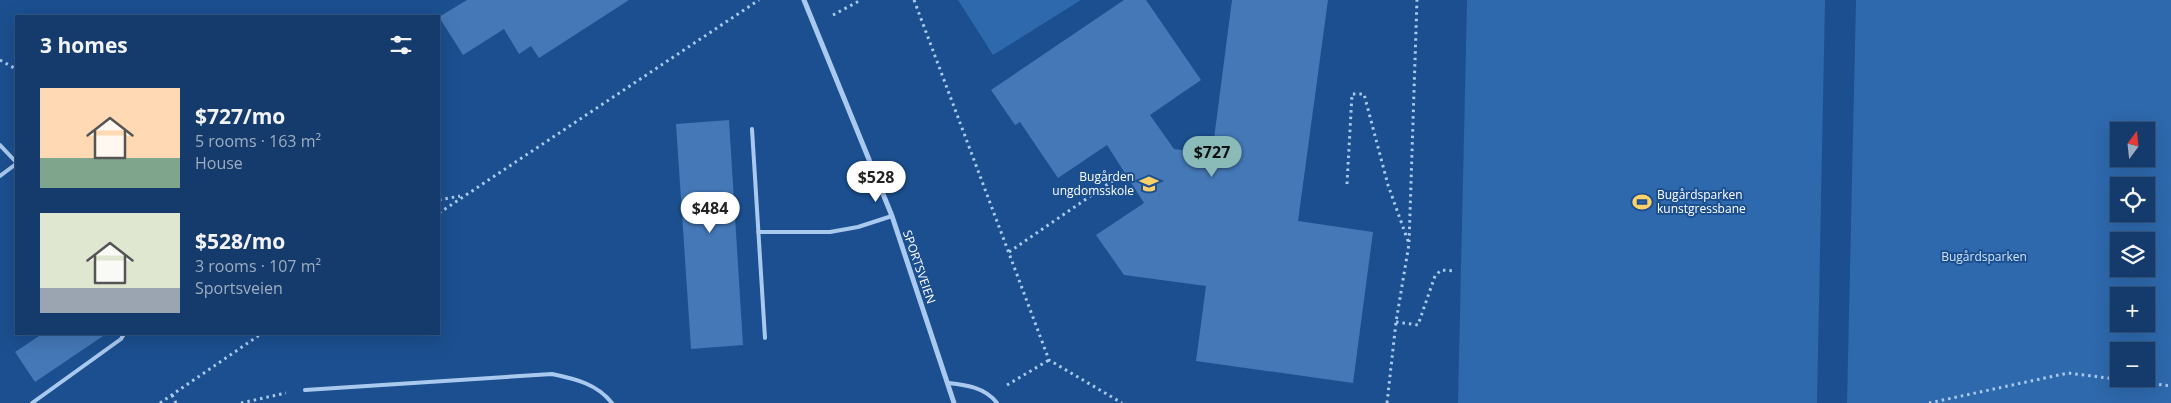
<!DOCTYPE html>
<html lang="en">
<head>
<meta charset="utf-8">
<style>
  :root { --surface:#143b6b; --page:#214673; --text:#f1f3f6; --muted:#9dadc1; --line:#33557e; --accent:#8bbbb9 }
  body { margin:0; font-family:"Open Sans",sans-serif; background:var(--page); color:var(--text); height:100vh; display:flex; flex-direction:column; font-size:19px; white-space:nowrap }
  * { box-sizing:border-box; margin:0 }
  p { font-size:16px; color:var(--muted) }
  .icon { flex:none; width:28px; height:28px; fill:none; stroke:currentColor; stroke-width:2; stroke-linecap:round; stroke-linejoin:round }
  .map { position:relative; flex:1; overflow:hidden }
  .details { position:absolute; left:15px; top:15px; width:425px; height:320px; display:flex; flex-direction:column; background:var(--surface); border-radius:0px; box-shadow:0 5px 20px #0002,0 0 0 1px var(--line) }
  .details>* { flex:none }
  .needle { width:32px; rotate:15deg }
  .controls { position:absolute; left:2110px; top:122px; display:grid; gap:10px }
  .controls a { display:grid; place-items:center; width:45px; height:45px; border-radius:0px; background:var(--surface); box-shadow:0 5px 20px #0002,0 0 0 1px var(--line); font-size:25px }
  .price { position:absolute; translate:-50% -42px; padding:0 11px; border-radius:18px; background:#fff; color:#222; font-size:16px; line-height:32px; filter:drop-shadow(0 1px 2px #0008) }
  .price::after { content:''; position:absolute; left:50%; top:30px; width:15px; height:11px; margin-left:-8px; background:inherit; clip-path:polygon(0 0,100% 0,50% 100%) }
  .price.active { background:var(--accent); color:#111 }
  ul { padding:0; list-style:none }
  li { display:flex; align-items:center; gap:15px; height:125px; padding:0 25px }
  li span { display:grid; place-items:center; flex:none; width:140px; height:100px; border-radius:0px; color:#555 }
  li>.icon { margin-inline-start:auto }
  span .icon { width:60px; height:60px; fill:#fffc; stroke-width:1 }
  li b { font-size:21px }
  h2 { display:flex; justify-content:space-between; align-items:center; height:60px; padding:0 25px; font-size:21px }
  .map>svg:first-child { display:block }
</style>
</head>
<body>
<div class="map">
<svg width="2171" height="403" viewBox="0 0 2171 403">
  <rect width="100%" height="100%" fill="#1b4f8f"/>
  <path fill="#2e69ad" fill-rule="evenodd" d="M958,0H1081L993,55Z
    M1467,0H1825L1817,403H1458Z
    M1856,0H2171V403H1847ZM2119,131H2146V159H2119ZM2119,186H2146V214H2119ZM2119,241H2146V269H2119ZM2119,296H2146V324H2119ZM2146,351V379H2119V351Z"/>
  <path fill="#4478b7" d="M467,0H629L539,58L531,46L519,54L504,29L463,55L439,17Z
    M1124,0H1146L1201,80L1150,115L1174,149L1212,154L1232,0H1328L1298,221L1373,232L1353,383L1196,361L1206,286L1124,275L1096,235L1144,203L1107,145L1058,178L1020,122L1015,125L991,90Z
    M729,120L743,345L691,349L676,124Z
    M42,334H106L35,382L15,352Z"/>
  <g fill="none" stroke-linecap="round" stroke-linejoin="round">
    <path stroke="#a9c9ee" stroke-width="3" stroke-dasharray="2.5 4" stroke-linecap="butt" d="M914,0L1049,360L1122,403
      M833,15L861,0
      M0,60L16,69
      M1347,184L1352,94H1364L1388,185L1408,241
      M439,200L460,196
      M439,213L759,0
      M1009,252L1124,173
      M1396,322L1418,325L1435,276L1441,270L1455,271
      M1007,385L1049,360
      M172,395L176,403
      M160,403L261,334
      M241,403L286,393
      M1387,403L1396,322L1409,244L1417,0
      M1929,403L2068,373L2171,386"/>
    <path stroke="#a9c9ee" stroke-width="4" d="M752,129L765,338
      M0,145L16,162
      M0,176L16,164
      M758,232H830L858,227L892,216
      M948,383C966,385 985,387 997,403
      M305,390L552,374C576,379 597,384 612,403
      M32,403L121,339L124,334"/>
    <path stroke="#a9c9ee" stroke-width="5" d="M804,0L892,216L954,403"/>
  </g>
  <defs>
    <g id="school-bare" transform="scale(1.5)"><path d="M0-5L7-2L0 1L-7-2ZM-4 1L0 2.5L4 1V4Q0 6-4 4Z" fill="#ffd166" stroke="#1b4f8f" stroke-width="2.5" paint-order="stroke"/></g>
    <g id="stadium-bare" transform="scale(1.5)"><path d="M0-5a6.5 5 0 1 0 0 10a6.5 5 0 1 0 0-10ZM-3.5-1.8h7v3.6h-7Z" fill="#ffd166" stroke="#1b4f8f" stroke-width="2.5" paint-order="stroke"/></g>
  </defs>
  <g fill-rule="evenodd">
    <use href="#school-bare" x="1149" y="184"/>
    <use href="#stadium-bare" x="1642" y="202"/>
  </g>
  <g text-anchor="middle" stroke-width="4" stroke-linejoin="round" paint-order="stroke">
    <g font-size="12" fill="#fff" stroke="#1b4f8f" text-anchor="end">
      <text x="1134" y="181">Bugården<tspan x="1134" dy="14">ungdomsskole</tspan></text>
      <text x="1657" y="199" text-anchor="start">Bugårdsparken<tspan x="1657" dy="14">kunstgressbane</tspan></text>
    </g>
    <g font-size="12" fill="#cfe3fa" stroke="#1b4f8f">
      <text x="1984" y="261">Bugårdsparken</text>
    </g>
    <g font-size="12" fill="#fff" stroke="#1b4f8f">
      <text transform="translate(919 267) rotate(71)" y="4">SPORTSVEIEN</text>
    </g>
  </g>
</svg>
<div class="controls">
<a><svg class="needle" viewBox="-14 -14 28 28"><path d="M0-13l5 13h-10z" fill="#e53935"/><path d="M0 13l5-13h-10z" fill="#9dadc1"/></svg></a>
<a><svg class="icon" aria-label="locate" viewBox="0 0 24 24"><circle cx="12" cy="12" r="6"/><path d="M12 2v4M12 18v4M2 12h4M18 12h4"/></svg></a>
<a><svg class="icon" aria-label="layers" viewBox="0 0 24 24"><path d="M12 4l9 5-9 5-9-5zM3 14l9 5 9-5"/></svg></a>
<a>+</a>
<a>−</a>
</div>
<b class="price active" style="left:1212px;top:178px">$727</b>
<b class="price" style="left:876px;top:203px">$528</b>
<b class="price" style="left:710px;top:234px">$484</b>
<section class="details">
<h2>3 homes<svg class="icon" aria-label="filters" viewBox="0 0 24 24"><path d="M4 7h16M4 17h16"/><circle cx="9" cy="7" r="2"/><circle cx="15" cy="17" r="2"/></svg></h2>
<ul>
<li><span style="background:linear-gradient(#ffd9b3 70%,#7fa58c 0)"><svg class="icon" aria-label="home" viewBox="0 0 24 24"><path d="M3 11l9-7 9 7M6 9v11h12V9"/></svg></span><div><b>$727/mo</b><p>5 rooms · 163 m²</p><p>House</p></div></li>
<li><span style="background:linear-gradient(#dfe7d0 75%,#9aa5b1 0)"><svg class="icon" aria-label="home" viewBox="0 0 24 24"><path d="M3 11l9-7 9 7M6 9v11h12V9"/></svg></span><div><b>$528/mo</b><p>3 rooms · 107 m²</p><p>Sportsveien</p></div></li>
</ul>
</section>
</div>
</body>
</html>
